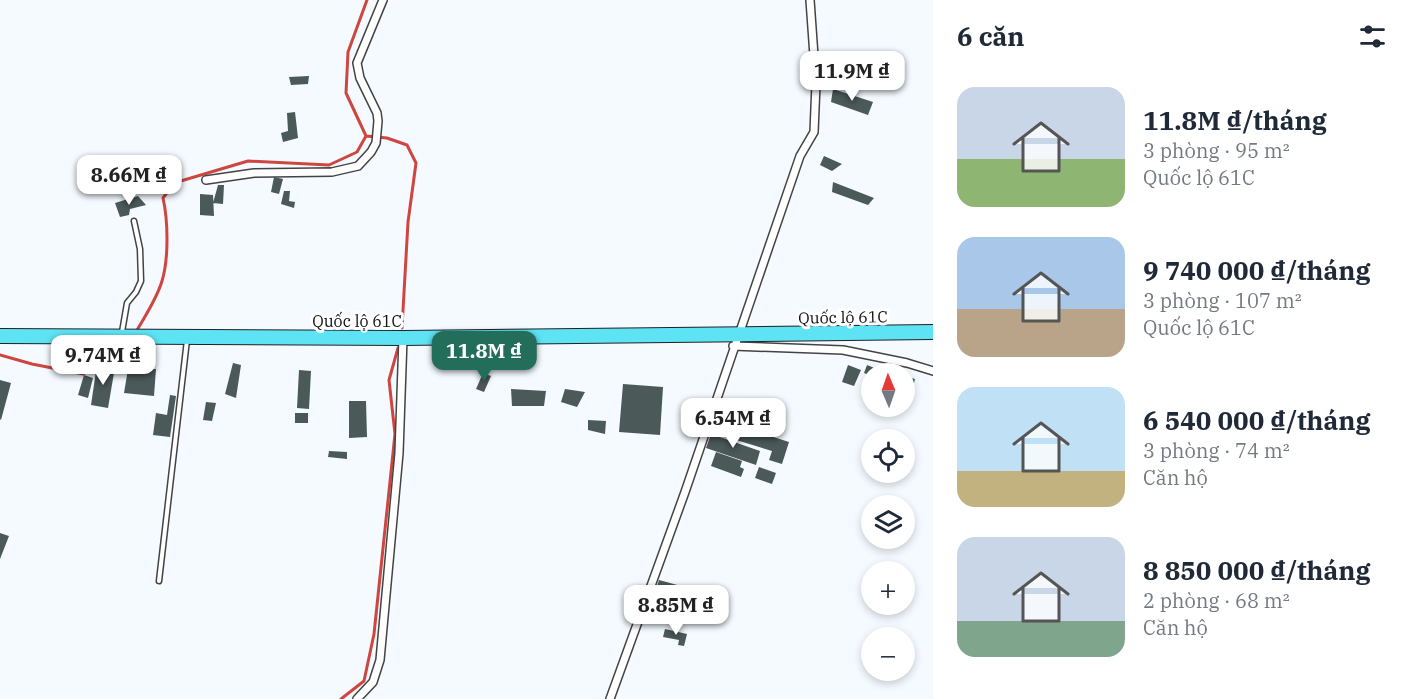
<!DOCTYPE html>
<html lang="vi">
<head>
<meta charset="utf-8">
<style>
  :root { --surface:#fff; --page:#f6f6f7; --text:#1f2937; --muted:#747a83; --accent:#236e5a }
  body { margin:0; font-family:"IBM Plex Serif",serif; background:var(--page); color:var(--text); height:100vh; display:flex; flex-direction:column; font-size:22px; white-space:nowrap }
  * { box-sizing:border-box; margin:0 }
  p { font-size:20px; color:var(--muted) }
  .icon { flex:none; width:33px; height:33px; fill:none; stroke:currentColor; stroke-width:2; stroke-linecap:round; stroke-linejoin:round }
  .map { position:relative; flex:1; overflow:hidden }
  .details { display:flex; flex-direction:column; background:var(--surface); width:480px }
  .details>* { flex:none }
  .needle { width:39px; rotate:358deg }
  .controls { position:absolute; left:861px; top:363px; display:grid; gap:12px }
  .controls a { display:grid; place-items:center; width:54px; height:54px; border-radius:50%; background:var(--surface); box-shadow:0 3px 9px #0003; font-size:30px }
  .price { position:absolute; translate:-50% -51px; padding:0 14px; border-radius:12px; background:#fff; color:#222; font-size:20px; line-height:39px; filter:drop-shadow(0 2px 3px #0008) }
  .price::after { content:''; position:absolute; left:50%; top:36px; width:18px; height:14px; margin-left:-9px; background:inherit; clip-path:polygon(0 0,100% 0,50% 100%) }
  .price.current { background:var(--accent); color:#fff }
  ul { padding:0; list-style:none }
  li { display:flex; align-items:center; gap:18px; height:150px; padding:0 24px }
  li span { display:grid; place-items:center; flex:none; width:168px; height:120px; border-radius:18px; color:#555 }
  li>.icon { margin-inline-start:auto }
  span .icon { width:72px; height:72px; fill:#fffc; stroke-width:1 }
  li b { font-size:26px }
  h2 { display:flex; justify-content:space-between; align-items:center; height:72px; padding:0 24px; font-size:26px }
  main { display:flex; flex:1; min-height:0 }
  .map>svg:first-child { display:block }
</style>
</head>
<body>
<main>
<div class="map">
<svg width="933" height="699" viewBox="0 0 933 699">
  <rect width="100%" height="100%" fill="#f4faff"/>
  <g fill="none" stroke-linecap="round" stroke-linejoin="round">
    <path stroke="#ce463f" stroke-width="3" d="M366,136L387,138L407,145L416,163L408,222L402,328
      M137,330C146,315 157,298 162,281C169,258 168,220 163,198L174,183L248,161L329,165L357,152L366,136L346,93L348,52L367,0
      M0,355L32,364L83,374L103,359L127,348
      M341,699L364,681L374,634L395,434L389,380L398,348"/>
  </g>
  <path fill="#4c5959" d="M309,76L308,84L291,85L289,77Z
    M833,89L873,102L868,115L831,102Z
    M295,112L298,138L283,142L281,133L288,131L287,113Z
    M824,156L842,164L832,171L820,165Z
    M104,175H130L129,181L103,182Z
    M274,177L283,179L279,194L271,192Z
    M833,182L874,198L868,205L832,192Z
    M218,185H224L223,204L213,203Z
    M284,191H290L289,201L295,202L294,208L281,204Z
    M200,194L213,195L214,216L200,215Z
    M138,196L146,205L130,209L129,215L120,217L115,203Z
    M233,363L241,365L236,398L225,394Z
    M97,364L115,367L108,408L91,405Z
    M848,365L861,370L854,386L842,382Z
    M867,365L882,371L881,374H872V376L864,373Z
    M128,369H156L154,396L124,393Z
    M299,370L311,371L309,409L297,408Z
    M483,373L491,376L484,392L476,389Z
    M84,375L93,378L88,398L78,395Z
    M904,376L915,379L910,399L904,397Z
    M0,380L11,383L1,420L0,419Z
    M623,384L663,387L660,435L619,432Z
    M511,389L546,391L544,406H512Z
    M565,389L585,392L577,407L561,402Z
    M170,395L176,396L170,437L153,435L156,413L167,415Z
    M349,401H366L367,437L349,438Z
    M206,402L216,403L212,421L203,420Z
    M295,413H308V423H295Z
    M588,420L606,421L605,434L588,430Z
    M724,421L789,442L782,464L769,460L772,451L720,435Z
    M711,434L760,451L756,465L706,448Z
    M329,451L347,452V459L328,457Z
    M716,452L742,461L740,467L744,469L741,477L711,466Z
    M759,467L776,473L772,484L755,478Z
    M0,533L9,536L0,559Z
    M659,580L692,589L690,597L681,595L680,599L655,593Z
    M669,599L696,607L692,619L665,611Z
    M665,629L687,634L684,646L678,645L679,640L663,637Z"/>
  <g fill="none" stroke-linecap="round" stroke-linejoin="round">
    <g stroke="#434343" stroke-width="7">
      <path id="lane" d="M122,332L127,303L136,292L141,281L140,249L134,221
        M159,581L187,340"/>
    </g>
    <g stroke="#434343" stroke-width="10">
      <path id="street" d="M206,180L254,173L332,172L358,166L371,152L376,143L378,121L377,113L360,78L357,63L383,0
        M733,346L843,350L907,363L933,371
        M357,699L373,682L380,660L399,453L403,338
        M610,699L685,492L800,156L814,132L816,84L810,0"/>
    </g>
    <g stroke="#212121" stroke-width="16">
      <path id="highway" d="M0,336L403,338L933,332"/>
    </g>
    <use href="#lane" stroke="#fff" stroke-width="4"/>
    <use href="#street" stroke="#fff" stroke-width="7"/>
    <use href="#highway" stroke="#5de3f4" stroke-width="14"/>
  </g>
  <g text-anchor="middle" stroke-width="6" stroke-linejoin="round" paint-order="stroke">
    <g font-size="16" fill="#101010" stroke="#fff">
      <text transform="translate(843 317) rotate(-1)" y="6">Quốc lộ 61C</text>
      <text x="357" y="327">Quốc lộ 61C</text>
    </g>
  </g>
</svg>
<div class="controls">
<a><svg class="needle" viewBox="-14 -14 28 28"><path d="M0-13l5 13h-10z" fill="#e53935"/><path d="M0 13l5-13h-10z" fill="#747a83"/></svg></a>
<a><svg class="icon" aria-label="locate" viewBox="0 0 24 24"><circle cx="12" cy="12" r="6"/><path d="M12 2v4M12 18v4M2 12h4M18 12h4"/></svg></a>
<a><svg class="icon" aria-label="layers" viewBox="0 0 24 24"><path d="M12 4l9 5-9 5-9-5zM3 14l9 5 9-5"/></svg></a>
<a>+</a>
<a>−</a>
</div>
<b class="price" style="left:852px;top:102px">11.9M ₫</b>
<b class="price" style="left:129px;top:206px">8.66M ₫</b>
<b class="price current" style="left:484px;top:382px">11.8M ₫</b>
<b class="price" style="left:103px;top:386px">9.74M ₫</b>
<b class="price" style="left:733px;top:449px">6.54M ₫</b>
<b class="price" style="left:676px;top:636px">8.85M ₫</b>
</div>
<section class="details">
<h2>6 căn<svg class="icon" aria-label="filters" viewBox="0 0 24 24"><path d="M4 7h16M4 17h16"/><circle cx="9" cy="7" r="2"/><circle cx="15" cy="17" r="2"/></svg></h2>
<ul>
<li><span style="background:linear-gradient(#c9d6e8 60%,#8fb573 0)"><svg class="icon" aria-label="home" viewBox="0 0 24 24"><path d="M3 11l9-7 9 7M6 9v11h12V9"/></svg></span><div><b>11.8M ₫/tháng</b><p>3 phòng · 95 m²</p><p>Quốc lộ 61C</p></div></li>
<li><span style="background:linear-gradient(#a9c7e8 60%,#b9a48a 0)"><svg class="icon" aria-label="home" viewBox="0 0 24 24"><path d="M3 11l9-7 9 7M6 9v11h12V9"/></svg></span><div><b>9 740 000 ₫/tháng</b><p>3 phòng · 107 m²</p><p>Quốc lộ 61C</p></div></li>
<li><span style="background:linear-gradient(#bfe0f5 70%,#c2b280 0)"><svg class="icon" aria-label="home" viewBox="0 0 24 24"><path d="M3 11l9-7 9 7M6 9v11h12V9"/></svg></span><div><b>6 540 000 ₫/tháng</b><p>3 phòng · 74 m²</p><p>Căn hộ</p></div></li>
<li><span style="background:linear-gradient(#c9d6e8 70%,#7fa58c 0)"><svg class="icon" aria-label="home" viewBox="0 0 24 24"><path d="M3 11l9-7 9 7M6 9v11h12V9"/></svg></span><div><b>8 850 000 ₫/tháng</b><p>2 phòng · 68 m²</p><p>Căn hộ</p></div></li>
</ul>
</section>
</main>
</body>
</html>
